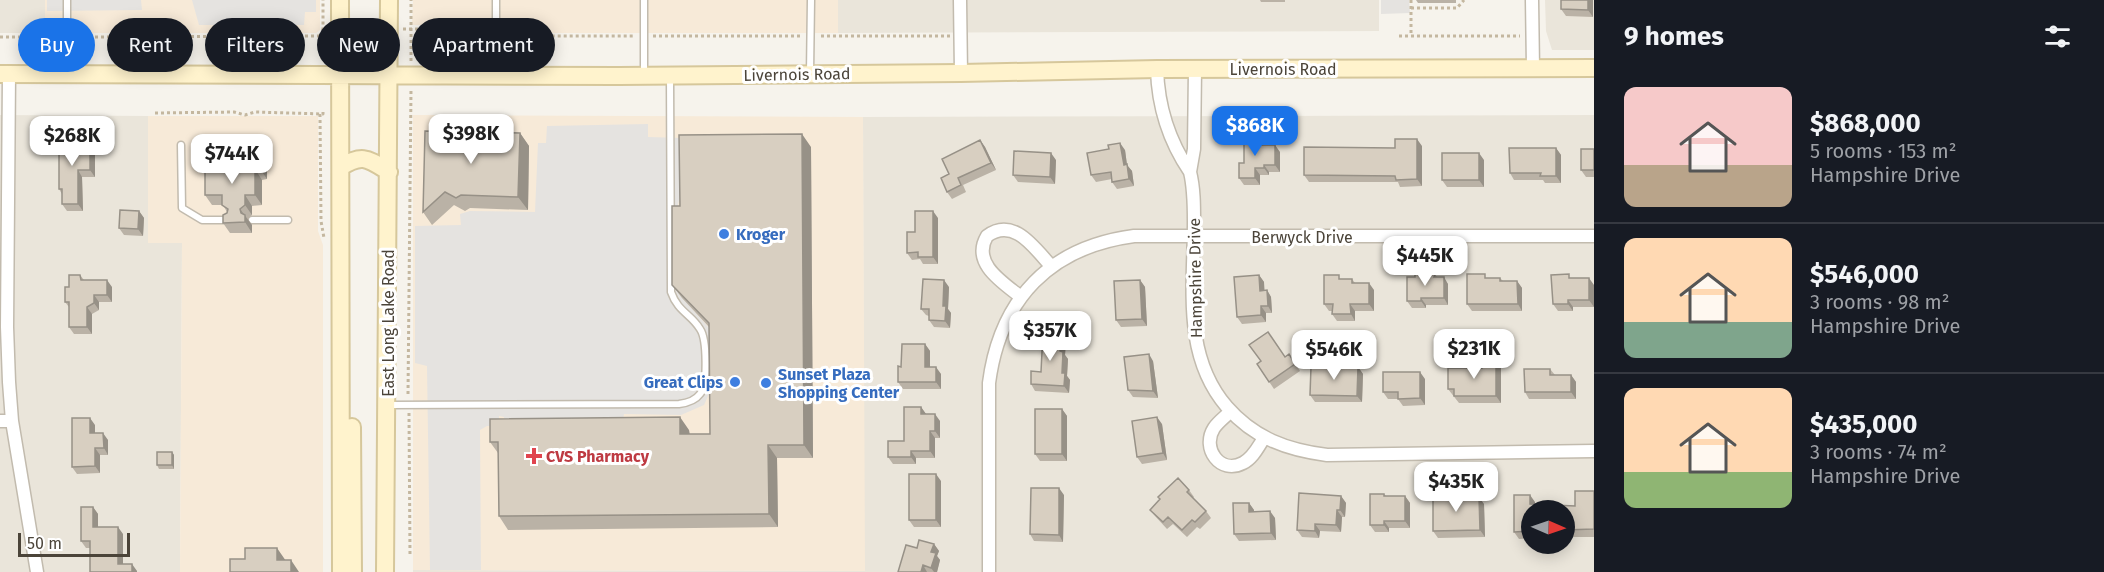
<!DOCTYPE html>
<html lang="en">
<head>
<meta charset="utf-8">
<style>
  :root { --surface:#171b24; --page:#242831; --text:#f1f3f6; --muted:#9ea1a6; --line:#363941; --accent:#1a73e8 }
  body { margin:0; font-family:"Fira Sans",sans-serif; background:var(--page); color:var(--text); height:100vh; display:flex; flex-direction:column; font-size:22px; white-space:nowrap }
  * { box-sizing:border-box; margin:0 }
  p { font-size:20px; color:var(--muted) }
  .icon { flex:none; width:33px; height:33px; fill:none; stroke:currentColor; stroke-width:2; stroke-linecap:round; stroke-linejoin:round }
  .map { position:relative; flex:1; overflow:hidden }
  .details { display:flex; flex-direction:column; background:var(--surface); width:510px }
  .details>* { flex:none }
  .banner { position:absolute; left:18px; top:18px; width:570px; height:54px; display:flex; gap:12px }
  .needle { width:39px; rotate:92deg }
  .fabs { position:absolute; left:1521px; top:500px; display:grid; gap:12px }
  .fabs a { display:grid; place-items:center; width:54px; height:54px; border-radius:50%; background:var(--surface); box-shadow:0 3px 15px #0003; font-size:30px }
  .scale { position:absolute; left:18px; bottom:15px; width:112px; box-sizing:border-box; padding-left:6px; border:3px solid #4b4439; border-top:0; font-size:16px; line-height:21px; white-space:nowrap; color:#4b4439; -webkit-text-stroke:4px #fff; paint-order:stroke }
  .price { position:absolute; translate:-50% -51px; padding:0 14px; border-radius:12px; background:#fff; color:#222; font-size:20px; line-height:39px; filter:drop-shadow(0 2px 3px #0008) }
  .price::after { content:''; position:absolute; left:50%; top:36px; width:18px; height:14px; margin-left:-9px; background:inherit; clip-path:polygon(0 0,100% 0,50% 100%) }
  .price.active { background:var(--accent); color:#fff }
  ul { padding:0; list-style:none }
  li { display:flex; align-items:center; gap:18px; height:150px; padding:0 30px }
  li+li { border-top:2px solid var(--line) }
  li span { display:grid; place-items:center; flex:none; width:168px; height:120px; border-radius:12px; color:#555 }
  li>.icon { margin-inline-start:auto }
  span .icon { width:72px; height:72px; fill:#fffc; stroke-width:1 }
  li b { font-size:26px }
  h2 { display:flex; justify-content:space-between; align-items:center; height:72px; padding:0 30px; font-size:26px }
  .tag { padding:0 21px; border-radius:27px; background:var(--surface); box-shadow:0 3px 15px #0003; font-size:21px; line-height:54px }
  .tag.active { background:var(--accent); color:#fff }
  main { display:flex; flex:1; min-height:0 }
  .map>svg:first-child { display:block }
</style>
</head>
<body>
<main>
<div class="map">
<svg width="1594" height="572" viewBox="0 0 1594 572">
  <rect width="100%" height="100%" fill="#f6f3ec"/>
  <path fill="#eae5da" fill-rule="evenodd" d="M0,0H45V33H0Z
    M838,0H1379V31L838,33Z
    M1545,0H1594V50H1552L1546,31Z
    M0,115L148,116V242L182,243L180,572H0Z
    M1594,115V572H413V570L864,571L863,117ZM1532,510H1564V543H1532Z"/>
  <path fill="#f7ead8" d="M45,0H320V30L316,33H45Z
    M413,0H838V33H525L510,26L412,25Z
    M413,115L863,117L865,571L413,570Z
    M148,116H318V231L323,245V572H180L182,243H148Z"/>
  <path fill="#e5e3e0" d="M47,0H141L142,10L47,11Z
    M192,0H316V12H305L304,25H199Z
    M1381,0H1409L1410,13L1381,14Z
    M648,124V137L682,138L681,191L678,205L679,294L711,330L712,387L704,405L681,415L624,414L622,426H505L504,417L499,416V426H487L480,430L481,570H430L427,366L415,363V226L461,225L460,214L470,211L535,212L538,143H546L547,126Z"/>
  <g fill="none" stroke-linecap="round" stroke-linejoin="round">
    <g stroke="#c2bbae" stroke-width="9">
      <path id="lane" d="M496,0V73
        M67,71V0
        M810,73L811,0
        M644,74V0
        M181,145L182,208L202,220H229
        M252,220H288
        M388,405L679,404C687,403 695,401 700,394C708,385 707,339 700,329C691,314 678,312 671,292L670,76"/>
    </g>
    <g stroke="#c2bbae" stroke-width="15">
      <path id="street" d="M960,0L961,73
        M1532,0L1533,68
        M1157,69C1158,106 1169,141 1190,172L1194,149L1195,69
        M9,74L7,327L9,382L12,421L37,572
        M1190,172C1194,188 1194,205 1194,222C1194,286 1182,355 1227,407C1254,438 1287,450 1327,455L1594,451
        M1021,297C1002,282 971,263 987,236C1014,216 1035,249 1052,267
        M1231,411C1225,417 1218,422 1214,428C1201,448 1220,475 1243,463C1253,458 1258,447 1264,438
        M0,421H12
        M989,572V383C1000,299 1050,247 1134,236H1594"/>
    </g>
    <g stroke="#d6c79b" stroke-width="20">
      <path id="secondary" d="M340,0L341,572
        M0,74L619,76L961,73L1157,69L1594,68
        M341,167C363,153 368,159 389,172
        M352,427L353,572
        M385,572L389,0"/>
    </g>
    <path stroke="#c4b79f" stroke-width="3" stroke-dasharray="3 3" stroke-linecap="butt" d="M1411,0V36
      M1411,8H1457L1464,0
      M403,29H486
      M505,29L523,36H635
      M355,30L375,29
      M320,36L323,29V0
      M653,36H803
      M821,36H950
      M1399,36H1520
      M0,37H58
      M77,37L320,36L322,39V59
      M411,61V0
      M155,113L234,112L245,115L255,112L323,114V111
      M320,114L321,221L324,238
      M408,394L411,89
      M409,413L410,555"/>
    <use href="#lane" stroke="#fff" stroke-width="6"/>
    <use href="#street" stroke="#fff" stroke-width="12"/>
    <use href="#secondary" stroke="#fff3cd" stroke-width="16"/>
  </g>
  <path fill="#bab2a6" d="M1260,0H1285V2H1261Z
    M1416,0H1456V3H1418Z
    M1593,1V17L1566,16L1561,9Z
    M425,131L520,133L529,146L528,210L470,208L465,211L454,205L432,225L423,212Z
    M1255,134L1260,141V145L1280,152V172H1269V175H1260V185H1244L1239,178Z
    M980,140L985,147L996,170L963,185L966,192L952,199L947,192L949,174Z
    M81,143L95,150V177H82L83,211H67L62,204V194L59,189Z
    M1422,146V186L1400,187L1398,182H1309L1304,175L1395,148Z
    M811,147L813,458H777L778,527L508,530L499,516L498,453L490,442L689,430L690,434H710L709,327L682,298L672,285L680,206Z
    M1556,148L1561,155V183H1545L1543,180H1514L1510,173Z
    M1594,149V177H1586L1581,170Z
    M1125,150L1127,165L1132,171L1134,186L1117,189L1112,182V179L1096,182L1091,175Z
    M1056,160L1055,184L1018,182L1013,175Z
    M1484,160V187H1447L1442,180Z
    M205,162L267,166V179L262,180V205L252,206V215L248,219L252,225V233H230L223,223L227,212L223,205H212L205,195Z
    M139,211L144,218L143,236L124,235L119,228Z
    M938,218V264H923L920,259L912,260L907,253L915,232Z
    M1435,274L1437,277L1448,284V305H1426V308H1412L1407,301L1415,277Z
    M80,275L84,280L112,287V302H99V310L92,314V334H74L69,327V307L65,302L69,287Z
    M1259,275L1264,282V290H1267L1271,297L1272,313H1266V322L1242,324L1237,317Z
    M1488,278H1500L1503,281H1517L1522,288V311H1472L1467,304Z
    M1571,278L1594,285V307H1573V311H1558L1553,304Z
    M1341,279H1352L1355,283L1374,290V311H1355V321H1337L1332,314L1333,311H1329L1324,304Z
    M1140,280L1145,287L1147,326L1121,327L1116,320Z
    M949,287L948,309L951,313L950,328L934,327L929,320V316L926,315L921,309Z
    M1066,340L1065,355L1068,359L1067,376L1070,380L1069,393L1035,391L1031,384Z
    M925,344L930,351V367L941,374V389H903L898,382L901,367Z
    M1289,354L1300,371L1274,389L1257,364L1285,357Z
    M1153,361L1158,398L1133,397L1128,390Z
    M1501,366V403H1459L1448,389L1482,368Z
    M1358,367L1363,374L1362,402H1315L1310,395Z
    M1550,369L1555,375H1571L1576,382V399H1529L1525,392Z
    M1425,379V405L1403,406L1398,399H1388L1383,392Z
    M921,407L926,414L940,421V438H935V458H916V464H893L888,457L904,441Z
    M1062,409L1067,416V461H1040L1035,454Z
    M1162,424L1167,460L1142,464L1137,457Z
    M95,425V433L108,440V455H100V473L77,474L72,467Z
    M172,452L174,455V469H159L157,465Z
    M941,481V527H914L909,520Z
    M1189,490L1194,497L1193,498L1206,511L1211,518L1200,529L1197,527L1187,537L1173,524L1167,529L1155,516L1150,510Z
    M1594,491V537H1564V510H1532V538L1519,539L1514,532L1535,502V505L1575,506Z
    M1384,494L1386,496H1405L1410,503V528H1389V532H1375L1370,525Z
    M1064,495L1063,542L1034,541L1030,534Z
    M1341,496L1346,503L1345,517H1342L1341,532L1320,531L1319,538L1302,537L1297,530Z
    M1464,497L1484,504L1485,537L1438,538L1433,531Z
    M1249,503L1254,510V512L1275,518L1276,540L1239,541L1234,534Z
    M93,507L98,514V527L123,534V564L137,571V572H90V548H86L81,541Z
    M934,544L939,551L937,556L940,560L937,572H898L917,548Z"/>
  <path fill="#979187" d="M1588,0H1593V17L1588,10Z
    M520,133L529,146L528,210L518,197Z
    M802,134L811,147L813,458L804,445Z
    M1255,134L1260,141V152L1256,145Z
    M1417,139L1422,146V186L1417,179Z
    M980,140L985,147L996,170L991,163Z
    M90,143L95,150V177L90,170Z
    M1120,143L1125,150L1127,165L1132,171L1134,186L1129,179L1124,165Z
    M1275,145L1280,152V172L1275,165Z
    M1556,148L1561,155V183L1556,176Z
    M1051,153L1056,160L1055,184L1050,177Z
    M1479,153L1484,160V187L1479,180Z
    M260,156L267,166V179L260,169Z
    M1264,165L1269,172V175L1264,168Z
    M1255,168L1260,175V185L1255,178Z
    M255,169L262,180V205L255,195Z
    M78,170L82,177L83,211L78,204Z
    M245,195L252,206V215L245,205Z
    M240,209L252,225V233L245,222Z
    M139,211L144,218L143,236L138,229Z
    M933,211L938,218V264L933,257Z
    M1259,275L1264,282L1265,298L1260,291Z
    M1444,277L1448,284V305L1444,298Z
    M1589,278L1594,285V307L1589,300Z
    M107,280L112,287V302L107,295Z
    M944,280L949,287L948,309L951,313L950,328L945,321L943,306Z
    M1140,280L1145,287L1147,326L1142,319Z
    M1517,281L1522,288V311L1518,304Z
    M1369,283L1374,290V311L1369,304Z
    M1267,290L1271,297L1272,313L1268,306Z
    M94,295L99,302V310L94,303Z
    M1421,298L1426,305V308L1421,301Z
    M1568,300L1573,307V311L1568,304Z
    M1350,304L1355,311V321L1351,314Z
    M1261,306L1266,313V322L1261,315Z
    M87,307L92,314V334L87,327Z
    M1061,333L1066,340L1065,355L1068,359L1067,376L1070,380L1069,393L1064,386L1062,373L1060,351Z
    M925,344L930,351V374L925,367Z
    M1149,354L1153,361L1158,398L1153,391Z
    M1496,359L1501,366V403L1496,396Z
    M936,367L941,374V389L936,382Z
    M1358,367L1363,374L1362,402L1357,396Z
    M1420,372L1425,379V405L1420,398Z
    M1571,375L1576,382V399L1571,392Z
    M921,407L926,414H921Z
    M1062,409L1067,416V461L1062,454Z
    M935,414L940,421V438L935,431Z
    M680,417L689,430L690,447L680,434Z
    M1157,417L1162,424L1167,460L1163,453Z
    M90,418L95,425V440L90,433Z
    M930,431L935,438V458L930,451Z
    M103,433L108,440V455L104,448Z
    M768,445L777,458L778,527L769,514Z
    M95,448L100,455V473L95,466Z
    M911,451L916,458V464L911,457Z
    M172,452L174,455V469L172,465Z
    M936,474L941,481V527L936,520Z
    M1059,488L1064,495L1063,542L1059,535Z
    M1530,495L1535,502V510L1530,504Z
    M1341,496L1346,503L1345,517L1340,510Z
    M1405,496L1410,503V528L1405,521Z
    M1479,497L1484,504L1485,537L1480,530Z
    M1249,503L1254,510V519L1249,512Z
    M93,507L98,514V534L93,527Z
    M1337,510L1342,517L1341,532L1336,525Z
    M1270,511L1275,518L1276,540L1271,533Z
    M1384,521L1389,528V532L1384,525Z
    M1315,524L1320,531L1319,538L1315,531Z
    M118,527L123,534V571L118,564Z
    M934,544L939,551L937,556L940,560L937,572H934L931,568V552Z
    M277,548L286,561L277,560Z
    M291,560L299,572H291Z
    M132,564L137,571V572H132Z
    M923,565L927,572H921Z"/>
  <path fill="#d8cfc1" stroke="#979187" stroke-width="1.5" d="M1561,0H1588V10L1561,9Z
    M425,131L520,133L518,197L461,195L456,198L445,192L423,212Z
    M802,134L804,445H768L769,514L499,516L498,442H490V419L680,417V434H710L709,323L672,285V206H680L679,135Z
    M1244,134H1255L1256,145H1275V165H1264V168H1255V178H1239V163H1244Z
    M77,138L78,143H90V170H78V204H62V189H59V139Z
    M1395,139H1417V179L1396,180L1395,176L1304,175V147L1395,148Z
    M980,140L991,163L958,178L961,185L947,192L941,178L949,174L942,159Z
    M1120,143L1124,165L1127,164L1129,179L1112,182L1111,172L1091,175L1087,153L1109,149L1108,145Z
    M1509,148H1556V176H1540L1541,173H1510Z
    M1581,149H1594V170H1581Z
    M1014,151L1051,153L1050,177L1013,175Z
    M1442,153H1479V180H1442Z
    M247,156H260V169H255V195H245V205L240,209L241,213L245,215V222L223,223V215L227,213L228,209L222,205V195H205V162L247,161Z
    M120,210L139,211L138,229L119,228Z
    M915,211H933V257H918V252L907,253V232H915Z
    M1415,274H1435L1434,277H1444V298H1421V301H1407V277H1415Z
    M1467,274H1485V278H1500V281H1517L1518,304H1467Z
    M1569,274V278H1589V300H1568V304H1553L1551,275Z
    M69,275H80L81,280H107V295H94V303L87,307V327H69V302H65V287H69Z
    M1259,275L1260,291L1267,290L1268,306H1261V315L1237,317L1234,277Z
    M1324,275H1339V279H1352V283H1369V304H1350L1351,314H1332L1333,304H1324Z
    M923,279L944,280L943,306H946L945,321L929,320V309H921Z
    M1140,280L1142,319L1116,320L1114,281Z
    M1043,332L1061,333L1060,351L1063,352L1062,373H1065L1064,386L1031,384V371L1041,372Z
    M1268,332L1285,357L1289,354L1295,364L1269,382L1257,364L1261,361L1249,345Z
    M902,344H925V367H936V382H898V366L901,367Z
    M1149,354L1153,391L1128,390L1124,357Z
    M1482,359H1496V396H1454V389H1448V368H1482Z
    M1311,367H1358L1357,396L1310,395Z
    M1524,369H1550V375H1571V392H1525Z
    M1383,372H1420V398L1398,399V392H1383Z
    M904,407H921V414H935V431H930V451H911V457H888V441H904Z
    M1035,409H1062V454H1035Z
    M1157,417L1163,453L1137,457L1132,421Z
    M72,418H90V433H103L104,448H95V466L72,467Z
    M157,452H172V465H157Z
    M909,474H936V520H909Z
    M1178,478L1189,490L1187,492L1206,511L1195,522L1192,520L1182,530L1168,517L1163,522L1150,510L1160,499L1158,497Z
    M1031,488H1059V535L1030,534Z
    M1575,491H1594V529L1564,530V510H1532V531L1514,532V495H1530V504L1575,506Z
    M1299,493L1341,496L1340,510H1337L1336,525L1315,524V531L1297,530Z
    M1370,494H1384V496H1405V521H1384V525H1370Z
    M1433,495H1463V497H1479L1480,530L1433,531Z
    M1233,503H1249V512L1270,511L1271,533L1234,534Z
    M81,507H93V527H118V564H132V572H90V541H81Z
    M919,540L934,544L931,552L936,553L931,568L923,565L921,572H898L906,545L917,548Z
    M245,548H277V560H291V572H230V559H245Z"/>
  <g fill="#3f7fe0" stroke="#fff" stroke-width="2">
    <circle cx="724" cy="234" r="6"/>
    <circle cx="735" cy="382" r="6"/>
    <circle cx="766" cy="383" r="6"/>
  </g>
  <path fill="#e0444e" stroke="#fff" stroke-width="2" d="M531 447h6v6h6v6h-6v6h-6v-6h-6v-6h6z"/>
  <g text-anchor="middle" stroke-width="6" stroke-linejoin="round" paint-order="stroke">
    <g font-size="16" fill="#4b4439" stroke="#fff">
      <text x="1283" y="75">Livernois Road</text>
      <text transform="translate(797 74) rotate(-1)" y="6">Livernois Road</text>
      <text x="1302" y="243">Berwyck Drive</text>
      <text transform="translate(1195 278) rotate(-91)" y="6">Hampshire Drive</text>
      <text transform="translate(388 323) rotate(-90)" y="6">East Long Lake Road</text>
    </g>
    <g font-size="16" font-weight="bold" fill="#366cbe" stroke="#fff" text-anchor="start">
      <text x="736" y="240">Kroger</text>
      <text x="778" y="380">Sunset Plaza<tspan x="778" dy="18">Shopping Center</tspan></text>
      <text x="723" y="388" text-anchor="end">Great Clips</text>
    </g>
    <g font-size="16" font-weight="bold" fill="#be3a42" stroke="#fff" text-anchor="start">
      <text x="546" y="462">CVS Pharmacy</text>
    </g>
  </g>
</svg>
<div class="fabs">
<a><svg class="needle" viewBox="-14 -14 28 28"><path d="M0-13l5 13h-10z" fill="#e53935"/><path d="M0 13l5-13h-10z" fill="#9ea1a6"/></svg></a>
</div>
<div class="scale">50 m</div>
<b class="price active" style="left:1255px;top:157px">$868K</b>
<b class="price" style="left:471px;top:165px">$398K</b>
<b class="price" style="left:72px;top:167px">$268K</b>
<b class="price" style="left:232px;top:185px">$744K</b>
<b class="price" style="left:1425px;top:287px">$445K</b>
<b class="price" style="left:1050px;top:362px">$357K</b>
<b class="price" style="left:1474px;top:380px">$231K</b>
<b class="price" style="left:1334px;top:381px">$546K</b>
<b class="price" style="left:1456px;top:513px">$435K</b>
<div class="banner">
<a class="tag active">Buy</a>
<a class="tag">Rent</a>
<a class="tag">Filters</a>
<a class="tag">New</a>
<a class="tag">Apartment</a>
</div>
</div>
<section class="details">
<h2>9 homes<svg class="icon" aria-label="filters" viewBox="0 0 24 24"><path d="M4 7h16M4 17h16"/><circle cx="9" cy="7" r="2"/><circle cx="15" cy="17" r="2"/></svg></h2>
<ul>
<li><span style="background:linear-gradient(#f6c9c9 65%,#b9a48a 0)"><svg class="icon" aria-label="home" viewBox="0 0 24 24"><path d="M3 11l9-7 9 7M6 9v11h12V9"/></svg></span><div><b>$868,000</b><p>5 rooms · 153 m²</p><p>Hampshire Drive</p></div></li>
<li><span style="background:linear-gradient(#ffd9b3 70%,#7fa58c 0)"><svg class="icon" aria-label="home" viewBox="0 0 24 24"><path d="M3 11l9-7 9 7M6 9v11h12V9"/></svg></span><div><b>$546,000</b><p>3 rooms · 98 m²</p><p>Hampshire Drive</p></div></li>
<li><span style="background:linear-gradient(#ffd9b3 70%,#8fb573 0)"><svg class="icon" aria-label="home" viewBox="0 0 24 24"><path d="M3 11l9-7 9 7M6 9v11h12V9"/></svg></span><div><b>$435,000</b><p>3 rooms · 74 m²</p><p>Hampshire Drive</p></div></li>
</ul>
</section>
</main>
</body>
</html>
